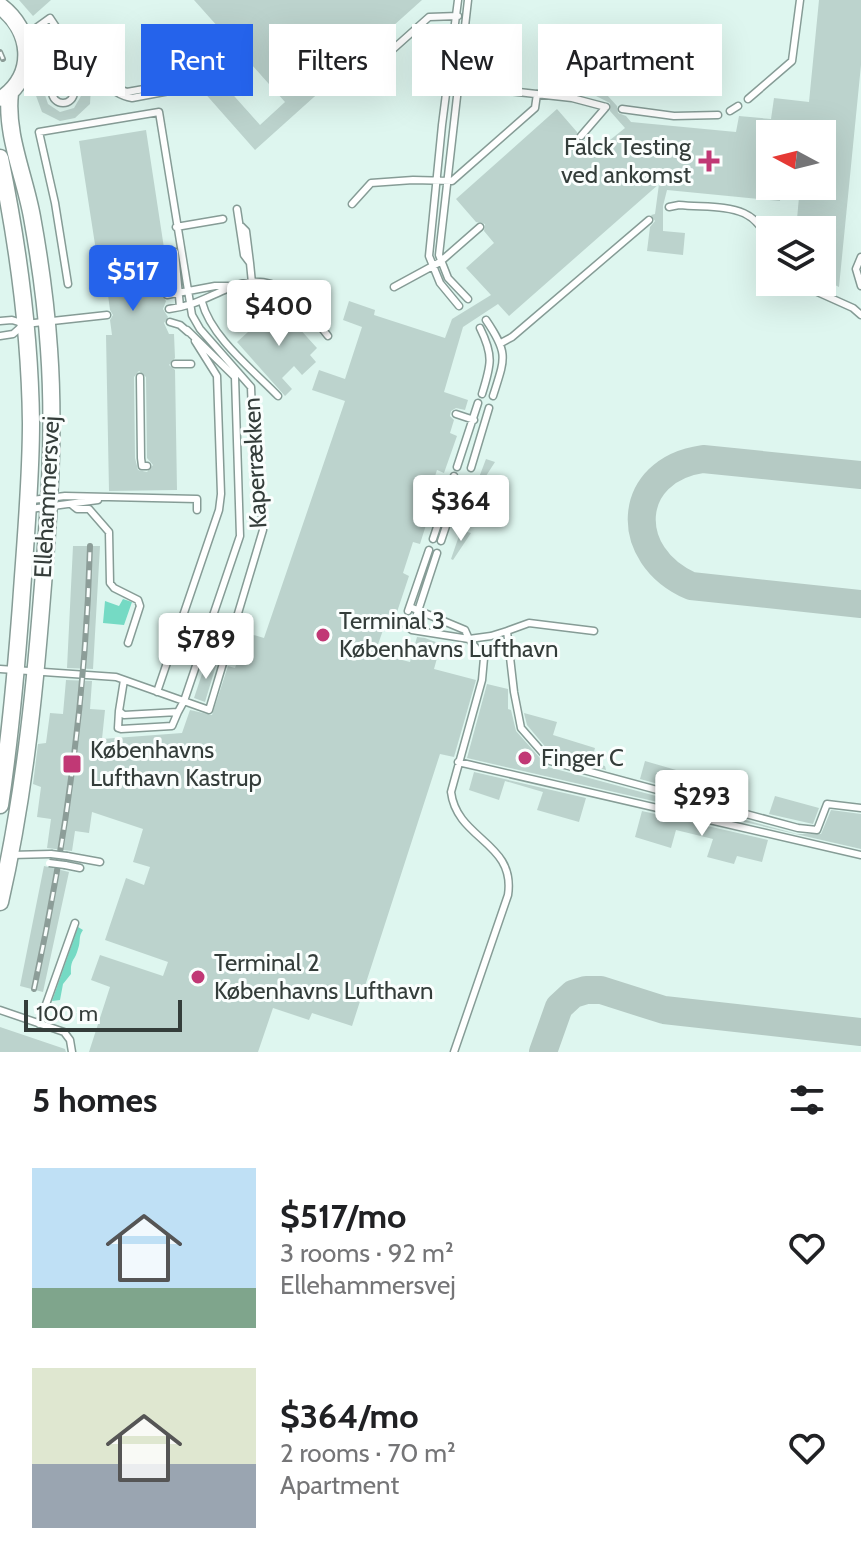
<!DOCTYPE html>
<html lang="en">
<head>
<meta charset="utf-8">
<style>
  :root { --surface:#fff; --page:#f6f6f6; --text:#202124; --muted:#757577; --accent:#2563eb }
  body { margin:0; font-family:Cabin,sans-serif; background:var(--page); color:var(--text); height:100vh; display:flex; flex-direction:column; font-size:30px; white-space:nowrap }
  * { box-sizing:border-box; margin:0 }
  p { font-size:26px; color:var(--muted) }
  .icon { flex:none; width:44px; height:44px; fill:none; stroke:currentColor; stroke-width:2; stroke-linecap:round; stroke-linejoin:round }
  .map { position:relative; height:1052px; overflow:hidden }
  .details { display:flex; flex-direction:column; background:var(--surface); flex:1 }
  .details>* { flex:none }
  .guide { position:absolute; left:24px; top:24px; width:814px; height:72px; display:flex; gap:16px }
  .needle { width:52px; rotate:277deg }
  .tools { position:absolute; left:756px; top:120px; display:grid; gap:16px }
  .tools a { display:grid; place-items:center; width:80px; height:80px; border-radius:0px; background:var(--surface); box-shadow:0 8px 32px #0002; font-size:40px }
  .scale { position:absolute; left:24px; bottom:20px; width:158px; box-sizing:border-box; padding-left:8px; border:4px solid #343d3a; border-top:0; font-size:22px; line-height:28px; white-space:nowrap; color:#343d3a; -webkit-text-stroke:6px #fafefd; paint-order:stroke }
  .price { position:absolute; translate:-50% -68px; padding:0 18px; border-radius:8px; background:#fff; color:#222; font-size:26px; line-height:52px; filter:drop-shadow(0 2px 4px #0008) }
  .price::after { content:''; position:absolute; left:50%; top:48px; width:24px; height:18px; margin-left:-12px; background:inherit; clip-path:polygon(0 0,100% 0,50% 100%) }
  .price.current { background:var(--accent); color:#fff }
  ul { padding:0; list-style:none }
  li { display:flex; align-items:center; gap:24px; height:200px; padding:0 32px }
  li span { display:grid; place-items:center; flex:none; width:224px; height:160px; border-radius:0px; color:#555 }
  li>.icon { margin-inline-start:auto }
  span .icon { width:96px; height:96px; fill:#fffc; stroke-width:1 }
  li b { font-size:34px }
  h2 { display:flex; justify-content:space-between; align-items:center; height:96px; padding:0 32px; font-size:34px }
  .pill { padding:0 28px; border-radius:0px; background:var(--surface); box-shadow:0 8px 32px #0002; font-size:28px; line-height:72px }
  .pill.current { background:var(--accent); color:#fff }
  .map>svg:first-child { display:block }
</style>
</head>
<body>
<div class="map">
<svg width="861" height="1052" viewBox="0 0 861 1052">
  <rect width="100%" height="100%" fill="#def6ef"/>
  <path fill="#75dac4" d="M123,599L132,602L124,625L103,623L105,601L119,606Z
    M78,927L83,930C78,937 81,941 78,949C75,961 70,959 71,974L63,984L60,1000L52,1001Z"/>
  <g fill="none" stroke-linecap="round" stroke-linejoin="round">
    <path stroke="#b5cac4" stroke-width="28" d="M861,475L703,459C625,470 622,556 691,586L861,604
      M543,1052L559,1007L573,994L586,990H601L664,1010L861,1032"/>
  </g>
  <path fill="#bcd3cd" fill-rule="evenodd" d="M19,0H51L33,16Z
    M194,0H422L255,150L187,73L202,60L260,125L285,102Z
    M819,0H861V65L839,287L822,279V230H796L800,186H822V134H805L806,126L784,124L783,134H770V186H782L780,201L667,190L663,206V231L685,233L683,255L647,251L650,227L655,221L651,215L655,214L659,184L509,316L498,304L463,327L444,392L468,400L465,410L456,408L451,411L450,416L454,420L450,433L457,436L444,473L437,470L426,504L432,506L420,544L413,542L403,573L409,576L396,615L389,613L375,653L410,662L417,637L425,638L441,644L434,669L476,680L454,757L440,754L352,1026L312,1013L309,1020L273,1008L258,1052H89L110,987L91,980L100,955L163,976L168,962L105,940L126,878L144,885L150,867L133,862L143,829L92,812L89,833L75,831L72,851L47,848L51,819L37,817L41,787L33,784L38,744L46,743L50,713L63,714L66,680L92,681L90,709L105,710L102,739L182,733L190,710L212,715L228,666L235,668L247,633L264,638L345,401L312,390L319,370L345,379L362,327L343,320L349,301L375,310L374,315L445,338L452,319L491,295L466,268L494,243L484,231L485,224L476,222L456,199L557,109L577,132V140H585L595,152L625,128L610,111V103L596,96L598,85L617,106L618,113L626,116L631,122L736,132L739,116L771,119L774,98L809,102Z
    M66,65L71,66L66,76L55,77L46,86L45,95L48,104L60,112L74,108L81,96L76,82L82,72L91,88L90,104L75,118L60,121L42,112L35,93L40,78L47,71Z
    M146,130L164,248L159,254L166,260L170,285L165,286L161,294L166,301L163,309L168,317L164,323L169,334H174L175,358L169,365L175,370L177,490L109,491L106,335H112L110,320L113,315L110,310L108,295L103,296L79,141ZM139,371L146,377L147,458L153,465L147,472L138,470L135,458L134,377Z
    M278,305L317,348L310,355L316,362L302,375L294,366L282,378L292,389L285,396L237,342Z
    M486,459L495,462L477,490L475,488Z
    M461,530L471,533L453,560L451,559Z
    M73,546H100L93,669L67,668Z
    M207,659L217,662L205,702L194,698Z
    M487,684L508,689V709L511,710L516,731L548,767L797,834H821L831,810L861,814V849L467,758Z
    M524,713L557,722L553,735L595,748L591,763L605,766L606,770L553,756L527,725Z
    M645,761L683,772L679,788L706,797L640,779Z
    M474,772L586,798L579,822L537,810L543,792L505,781L499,800L469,790Z
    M775,796L819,808L813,824L769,814Z
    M642,811L768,840L762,862L737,856L734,864L707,857L713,839L676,830L671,848L635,837Z
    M44,866L69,872L43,992L20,986Z
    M0,1027L65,1049L66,1052H0Z"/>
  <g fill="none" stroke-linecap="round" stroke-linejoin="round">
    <g stroke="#869c96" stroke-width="9">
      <path id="service" d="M458,0L442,125L429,256L440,283L459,306
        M468,0L439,255L448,278L468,299
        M25,36L50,18C67,44 101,93 132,98L180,89
        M156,66L159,86
        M52 92a11 11 0 1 1 22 0a11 11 0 1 1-22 0Z
        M69,83L82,59
        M105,84L127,92L172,84L180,89
        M354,84L429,17L458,16
        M455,85L572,98L606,107
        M748,99L792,61L800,0
        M622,109L674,116L718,115
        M730,111L738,106
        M581,136L606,107
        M352,204L371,183L413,180L452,181L535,108L537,94
        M669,207L679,205C720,209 759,200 770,250
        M237,209L244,255L250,263L252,283
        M241,226L246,231L250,263
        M176,227L223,219
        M165,254L175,252L180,307
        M861,257L856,269L861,286
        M795,282L853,308L861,315
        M394,287L440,262L480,227
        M167,295L215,286H228
        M202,302C211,337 253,370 278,396
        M169,309C196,305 205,298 229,288C277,267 302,303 328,336
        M486,320C509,354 505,358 493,396
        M0,321L12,320L25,324L107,315
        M170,322L180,325L188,332
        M480,328C494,356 491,365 482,394
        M0,336L13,334L22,326
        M501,343L512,337L649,220
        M175,364H191
        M140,377L141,458L142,466H147
        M456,414L474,420
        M457,467L478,403
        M471,468L489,408
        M32,500L65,496L197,499V510
        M72,505L77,509H89L109,532L110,583L114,588L138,600L140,606L128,643
        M30,509L98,500
        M433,539L454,476
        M441,541L456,496L464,480
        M408,611L429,550
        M417,614L437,553
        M405,624L412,630L469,639L465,630L410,607
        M507,631L529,623L594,631
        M469,639L491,636L507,631L514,692L521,728L550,761L798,828L817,830L827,804L861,808
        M0,669L116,677L209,710L263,530L262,516L254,464L251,387L200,329L192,315L159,112L39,132L55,203L68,284
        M124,680L119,711L124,715L178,712L184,701L240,536L235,377L187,330
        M157,692L219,510L221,494L217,376L195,341
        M119,711L118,728L121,729L172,726L178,712
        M458,762L861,855
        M11,855L51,854
        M67,856L100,862
        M65,865L80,868
        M0,1010L64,1032L70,1040L72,1052
        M39,1024L75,923
        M454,1052L508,895C516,842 457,840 451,792L482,680L484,658L469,639"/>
    </g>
    <g stroke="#869c96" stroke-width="19">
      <path id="tertiary" d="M0,6C32,30 37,73 3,98
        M0,158C18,245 30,334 31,423C31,484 25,545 21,605C16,672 10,739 0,805
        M0,902C23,802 34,699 42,597C49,514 55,432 49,349C46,305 40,261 32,217C25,177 5,134 10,93"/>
    </g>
    <use href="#service" stroke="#fff" stroke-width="6"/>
    <use href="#tertiary" stroke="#fff" stroke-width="16"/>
    <g stroke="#8c9d98" stroke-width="6">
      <path id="rail" d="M0,52L3,59
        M34,989C66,842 86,696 90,546"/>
    </g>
    <use href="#rail" stroke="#fafefd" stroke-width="3" stroke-dasharray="9" stroke-linecap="butt"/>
    <g stroke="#869c96" stroke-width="9" stroke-linecap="butt">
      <path id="service-bridge" d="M51,854L67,856
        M49,863L65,865"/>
    </g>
    <use href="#service-bridge" stroke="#fff" stroke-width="6"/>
  </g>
  <g fill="#c13875" stroke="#fafefd" stroke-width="3">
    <path d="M705 149h8v8h8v8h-8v8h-8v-8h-8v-8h8z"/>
    <circle cx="323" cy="635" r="8"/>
    <circle cx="525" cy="758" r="8"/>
    <rect x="62" y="754" width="20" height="20" rx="4"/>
    <circle cx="198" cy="977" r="8"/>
  </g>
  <g text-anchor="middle" stroke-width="6" stroke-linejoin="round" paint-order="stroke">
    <g font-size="24" fill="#343d3a" stroke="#fafefd" text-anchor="start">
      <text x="691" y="155" text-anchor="end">Falck Testing<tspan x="691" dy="28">ved ankomst</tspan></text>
      <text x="339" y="629">Terminal 3<tspan x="339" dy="28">Københavns Lufthavn</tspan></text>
      <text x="90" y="758">Københavns<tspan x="90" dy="28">Lufthavn Kastrup</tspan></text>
      <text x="541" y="766">Finger C</text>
      <text x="214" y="971">Terminal 2<tspan x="214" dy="28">Københavns Lufthavn</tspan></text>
    </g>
    <g font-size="24" fill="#343d3a" stroke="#fafefd">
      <text transform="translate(255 463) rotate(-93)" y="8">Kaperrækken</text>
      <text transform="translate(47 497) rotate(-87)" y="8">Ellehammersvej</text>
    </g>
  </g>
</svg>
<div class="tools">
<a><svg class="needle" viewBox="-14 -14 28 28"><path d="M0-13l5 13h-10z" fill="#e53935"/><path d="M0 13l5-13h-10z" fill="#757577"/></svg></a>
<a><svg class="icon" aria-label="layers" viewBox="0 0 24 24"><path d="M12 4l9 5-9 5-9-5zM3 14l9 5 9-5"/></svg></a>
</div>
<div class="scale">100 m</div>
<b class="price current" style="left:133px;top:313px">$517</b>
<b class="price" style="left:279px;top:348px">$400</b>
<b class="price" style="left:461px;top:543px">$364</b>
<b class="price" style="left:206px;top:681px">$789</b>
<b class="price" style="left:702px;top:838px">$293</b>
<div class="guide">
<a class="pill">Buy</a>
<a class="pill current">Rent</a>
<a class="pill">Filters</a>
<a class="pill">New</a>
<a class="pill">Apartment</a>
</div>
</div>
<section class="details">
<h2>5 homes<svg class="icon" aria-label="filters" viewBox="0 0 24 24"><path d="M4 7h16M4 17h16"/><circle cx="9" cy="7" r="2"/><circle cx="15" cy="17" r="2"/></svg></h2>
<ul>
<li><span style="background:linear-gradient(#bfe0f5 75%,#7fa58c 0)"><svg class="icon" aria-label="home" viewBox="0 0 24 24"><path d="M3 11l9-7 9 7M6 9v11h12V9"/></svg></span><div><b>$517/mo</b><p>3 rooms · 92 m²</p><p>Ellehammersvej</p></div><svg class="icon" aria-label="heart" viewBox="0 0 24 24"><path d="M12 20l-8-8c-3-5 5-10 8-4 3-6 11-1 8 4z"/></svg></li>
<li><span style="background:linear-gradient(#dfe7d0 60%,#9aa5b1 0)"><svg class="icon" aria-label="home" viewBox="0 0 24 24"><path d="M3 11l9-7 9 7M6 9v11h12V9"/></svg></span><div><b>$364/mo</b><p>2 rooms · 70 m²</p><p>Apartment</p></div><svg class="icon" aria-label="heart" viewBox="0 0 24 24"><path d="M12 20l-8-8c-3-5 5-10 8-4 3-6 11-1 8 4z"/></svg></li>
</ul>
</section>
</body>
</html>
